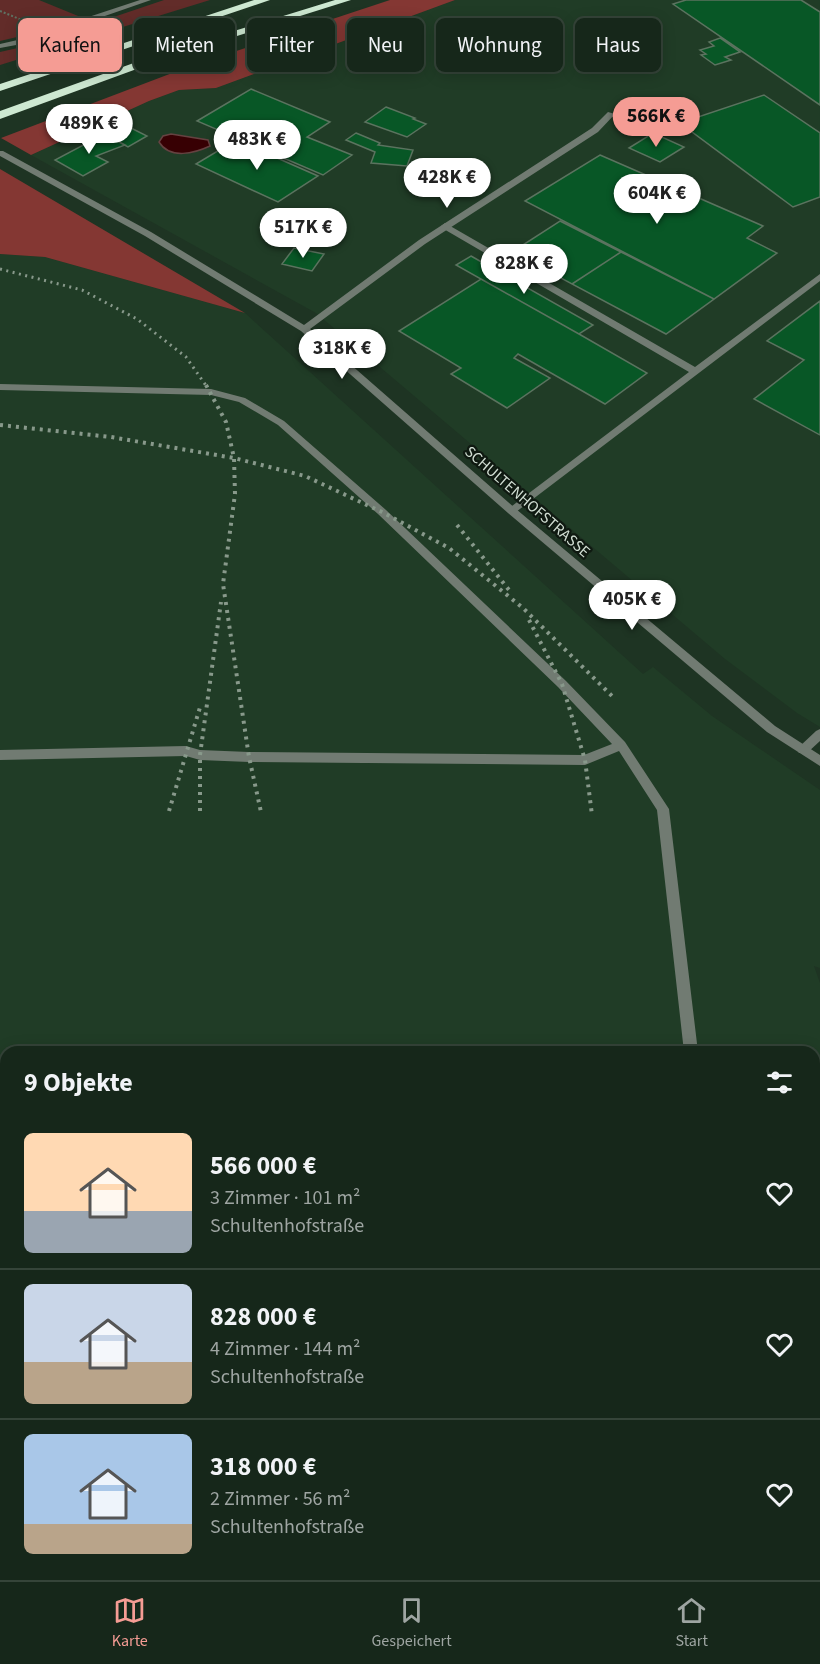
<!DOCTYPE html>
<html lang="de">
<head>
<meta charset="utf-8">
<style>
  :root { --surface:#16271a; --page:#233327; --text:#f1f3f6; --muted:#9ea5a2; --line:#354439; --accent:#f59c94 }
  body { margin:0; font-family:"Source Sans 3",sans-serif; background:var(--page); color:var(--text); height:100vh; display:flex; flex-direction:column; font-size:22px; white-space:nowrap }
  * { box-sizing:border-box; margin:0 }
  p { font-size:20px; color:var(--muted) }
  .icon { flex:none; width:33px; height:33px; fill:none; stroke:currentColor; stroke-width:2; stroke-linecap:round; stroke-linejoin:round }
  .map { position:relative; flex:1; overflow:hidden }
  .drawer { position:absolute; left:0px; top:1046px; width:820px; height:536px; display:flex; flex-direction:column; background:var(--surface); border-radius:18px 18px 0 0; box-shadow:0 3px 15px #0003,0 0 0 2px var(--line) }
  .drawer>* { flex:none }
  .guide { position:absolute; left:18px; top:18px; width:784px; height:54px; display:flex; gap:12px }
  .price { position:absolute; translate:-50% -51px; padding:0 14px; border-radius:21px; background:#fff; color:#222; font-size:20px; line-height:39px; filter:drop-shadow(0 2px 3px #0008) }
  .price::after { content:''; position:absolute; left:50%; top:36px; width:18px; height:14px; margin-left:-9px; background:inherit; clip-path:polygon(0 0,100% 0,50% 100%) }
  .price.selected { background:var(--accent); color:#111 }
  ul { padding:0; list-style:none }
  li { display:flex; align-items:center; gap:18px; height:150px; padding:0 24px }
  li+li { border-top:2px solid var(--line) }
  li span { display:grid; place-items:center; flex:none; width:168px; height:120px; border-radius:9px; color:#555 }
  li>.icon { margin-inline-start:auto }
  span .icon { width:72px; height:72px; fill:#fffc; stroke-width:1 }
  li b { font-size:26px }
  h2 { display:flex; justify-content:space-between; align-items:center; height:72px; padding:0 24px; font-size:26px }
  .tag { padding:0 21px; border-radius:9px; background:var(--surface); box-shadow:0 3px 15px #0003,0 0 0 2px var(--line); font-size:21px; line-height:54px }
  .tag.selected { background:var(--accent); color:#111 }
  .tabs { display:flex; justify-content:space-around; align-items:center; height:84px; border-top:2px solid var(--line); background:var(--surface); font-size:16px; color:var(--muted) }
  .tabs a { display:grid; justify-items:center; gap:3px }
  .tabs .selected { color:var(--accent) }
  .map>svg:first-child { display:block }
</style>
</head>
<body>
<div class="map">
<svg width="820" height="1580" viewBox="0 0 820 1580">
  <rect width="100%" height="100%" fill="#1e3423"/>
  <path fill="#203c26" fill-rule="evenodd" d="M455,0H820V727L797,713L725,659L316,313L31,155L149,101L179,90L216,88Z
    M0,254L45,257L245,313L643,674L653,667L712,716L820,790V968L814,966L820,983V1580H0ZM6,1052H814V1575H6Z"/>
  <path fill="#622c29" d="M0,0H39L83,18L47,30L0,41Z
    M164,0H210L0,65V52L31,45Z"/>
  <path fill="#843733" d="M390,0H455L216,88L179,90L149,101L31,155L1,138L188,67Z
    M0,169L245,313L45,257L0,254Z"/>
  <path fill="#370003" stroke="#654241" stroke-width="1.5" d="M171,134L208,140L210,146C195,153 170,160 159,142L163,136Z"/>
  <path fill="#085726" stroke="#5b735f" stroke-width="1.5" d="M686,0H801L820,12V105L673,4Z
    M720,38L740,52L725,57L731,60L715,65L701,55L706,54L700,50L714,46L709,42Z
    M251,89L330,122L307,137L352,155L323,175L197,121Z
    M764,95L820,133V197L793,207L680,123Z
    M386,107L415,118L413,119L426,124L407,137L365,122Z
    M123,124L147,136L128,147L104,134Z
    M356,133L380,143L378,145L413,150L407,166L371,163L375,152L346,140Z
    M653,133L684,147L660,162L629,148Z
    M104,134L125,145L96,156L108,162L83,176L55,160Z
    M236,140L318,176L278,202L196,164Z
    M600,155L763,226L747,238L777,253L714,299L525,201Z
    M560,221L621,252L572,284L512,252Z
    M294,248L324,254L312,271L282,264Z
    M621,252L714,299L666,334L572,284Z
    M471,256L593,325L579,334L456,265Z
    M481,279L579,334L647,373L605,404L518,354L514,358L550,378L507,408L451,374L461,368L399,331Z
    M820,301V435L754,399L804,360L767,341Z"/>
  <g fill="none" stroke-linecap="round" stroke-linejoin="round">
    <path stroke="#5f7263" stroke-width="2" stroke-dasharray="2 2" stroke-linecap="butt" d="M0,11L22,20"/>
    <path fill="#717b72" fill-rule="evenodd" d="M445,223L695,367L820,274V281L512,515L507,511L508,509L689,372L442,228L441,226Z
      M0,384L211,389L245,398L284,421L386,510L566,681L625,742L669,809L698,1052H684L657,810L619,751L585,765L249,762L200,760L186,756L0,760V750L186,746L200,750L249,752L584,755L612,744L558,687L378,514L278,425L239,402L211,395L0,390Z
      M820,729V741L807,753H799L797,750L799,747L816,731Z
      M743,1575H759L760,1580H744Z"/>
    <path fill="#717b72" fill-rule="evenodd" d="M140,0H151L27,43L0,48V44L22,39Z
      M608,112L615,114L598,132L425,244L310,329L516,509L775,726L820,755V766L767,732L508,513L301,331L145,236L0,156V151H3L151,232L304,325L419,240L592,128Z"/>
    <path fill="#cde8d1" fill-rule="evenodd" d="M254,0H270L0,91V84Z
      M335,0H351L164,59L0,119V111L156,55Z"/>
    <path stroke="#88998b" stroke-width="3" stroke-dasharray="2 4.5" stroke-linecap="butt" d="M0,269L82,290L137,319L186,357L207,387"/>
    <path stroke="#88998b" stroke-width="4" stroke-dasharray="3 5" stroke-linecap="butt" d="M206,385L226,422L234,458L235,494L223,584L249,757L261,812
      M0,425L111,437L234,458L305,476L382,512L449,548L523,608L615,699
      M457,525L509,590
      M529,620L562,684L585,760L592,815
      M169,811L201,704
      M200,811V755L221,602"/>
  </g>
  <g text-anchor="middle" stroke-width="4.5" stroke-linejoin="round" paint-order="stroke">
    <g font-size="16" fill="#d0ddd2" stroke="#0f1911">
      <text transform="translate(528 501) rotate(41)" y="6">SCHULTENHOFSTRASSE</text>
    </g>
  </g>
</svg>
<b class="price selected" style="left:656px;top:148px">566K €</b>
<b class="price" style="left:89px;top:155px">489K €</b>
<b class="price" style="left:257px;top:171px">483K €</b>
<b class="price" style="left:447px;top:209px">428K €</b>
<b class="price" style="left:657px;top:225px">604K €</b>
<b class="price" style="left:303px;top:259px">517K €</b>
<b class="price" style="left:524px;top:295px">828K €</b>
<b class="price" style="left:342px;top:380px">318K €</b>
<b class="price" style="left:632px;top:631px">405K €</b>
<div class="guide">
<a class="tag selected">Kaufen</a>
<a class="tag">Mieten</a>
<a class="tag">Filter</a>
<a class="tag">Neu</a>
<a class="tag">Wohnung</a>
<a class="tag">Haus</a>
</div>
<section class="drawer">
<h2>9 Objekte<svg class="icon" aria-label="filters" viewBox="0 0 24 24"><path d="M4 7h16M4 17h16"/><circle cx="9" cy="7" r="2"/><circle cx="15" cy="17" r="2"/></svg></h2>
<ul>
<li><span style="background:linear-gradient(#ffd9b3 65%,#9aa5b1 0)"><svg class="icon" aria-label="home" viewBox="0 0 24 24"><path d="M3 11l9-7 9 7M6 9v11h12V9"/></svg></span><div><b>566 000 €</b><p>3 Zimmer · 101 m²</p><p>Schultenhofstraße</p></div><svg class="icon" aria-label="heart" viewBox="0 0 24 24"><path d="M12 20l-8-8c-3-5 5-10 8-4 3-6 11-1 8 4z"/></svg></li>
<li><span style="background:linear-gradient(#c9d6e8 65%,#b9a48a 0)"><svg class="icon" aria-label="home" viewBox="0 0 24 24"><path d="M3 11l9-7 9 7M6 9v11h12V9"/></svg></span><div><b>828 000 €</b><p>4 Zimmer · 144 m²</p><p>Schultenhofstraße</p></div><svg class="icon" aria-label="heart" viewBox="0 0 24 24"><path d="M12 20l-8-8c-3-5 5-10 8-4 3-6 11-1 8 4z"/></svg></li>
<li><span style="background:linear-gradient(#a9c7e8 75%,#b9a48a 0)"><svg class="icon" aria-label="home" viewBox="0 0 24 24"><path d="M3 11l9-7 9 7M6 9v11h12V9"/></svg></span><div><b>318 000 €</b><p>2 Zimmer · 56 m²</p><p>Schultenhofstraße</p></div><svg class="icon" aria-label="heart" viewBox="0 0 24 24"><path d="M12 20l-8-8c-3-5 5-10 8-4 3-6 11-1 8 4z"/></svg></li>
</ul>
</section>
</div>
<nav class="tabs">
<a class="selected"><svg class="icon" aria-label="map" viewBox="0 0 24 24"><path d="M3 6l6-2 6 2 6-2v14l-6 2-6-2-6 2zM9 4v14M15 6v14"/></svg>Karte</a>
<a><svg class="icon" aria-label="saved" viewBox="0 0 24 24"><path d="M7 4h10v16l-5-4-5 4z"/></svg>Gespeichert</a>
<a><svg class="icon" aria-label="home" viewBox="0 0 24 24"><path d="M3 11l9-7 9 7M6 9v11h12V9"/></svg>Start</a>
</nav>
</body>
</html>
